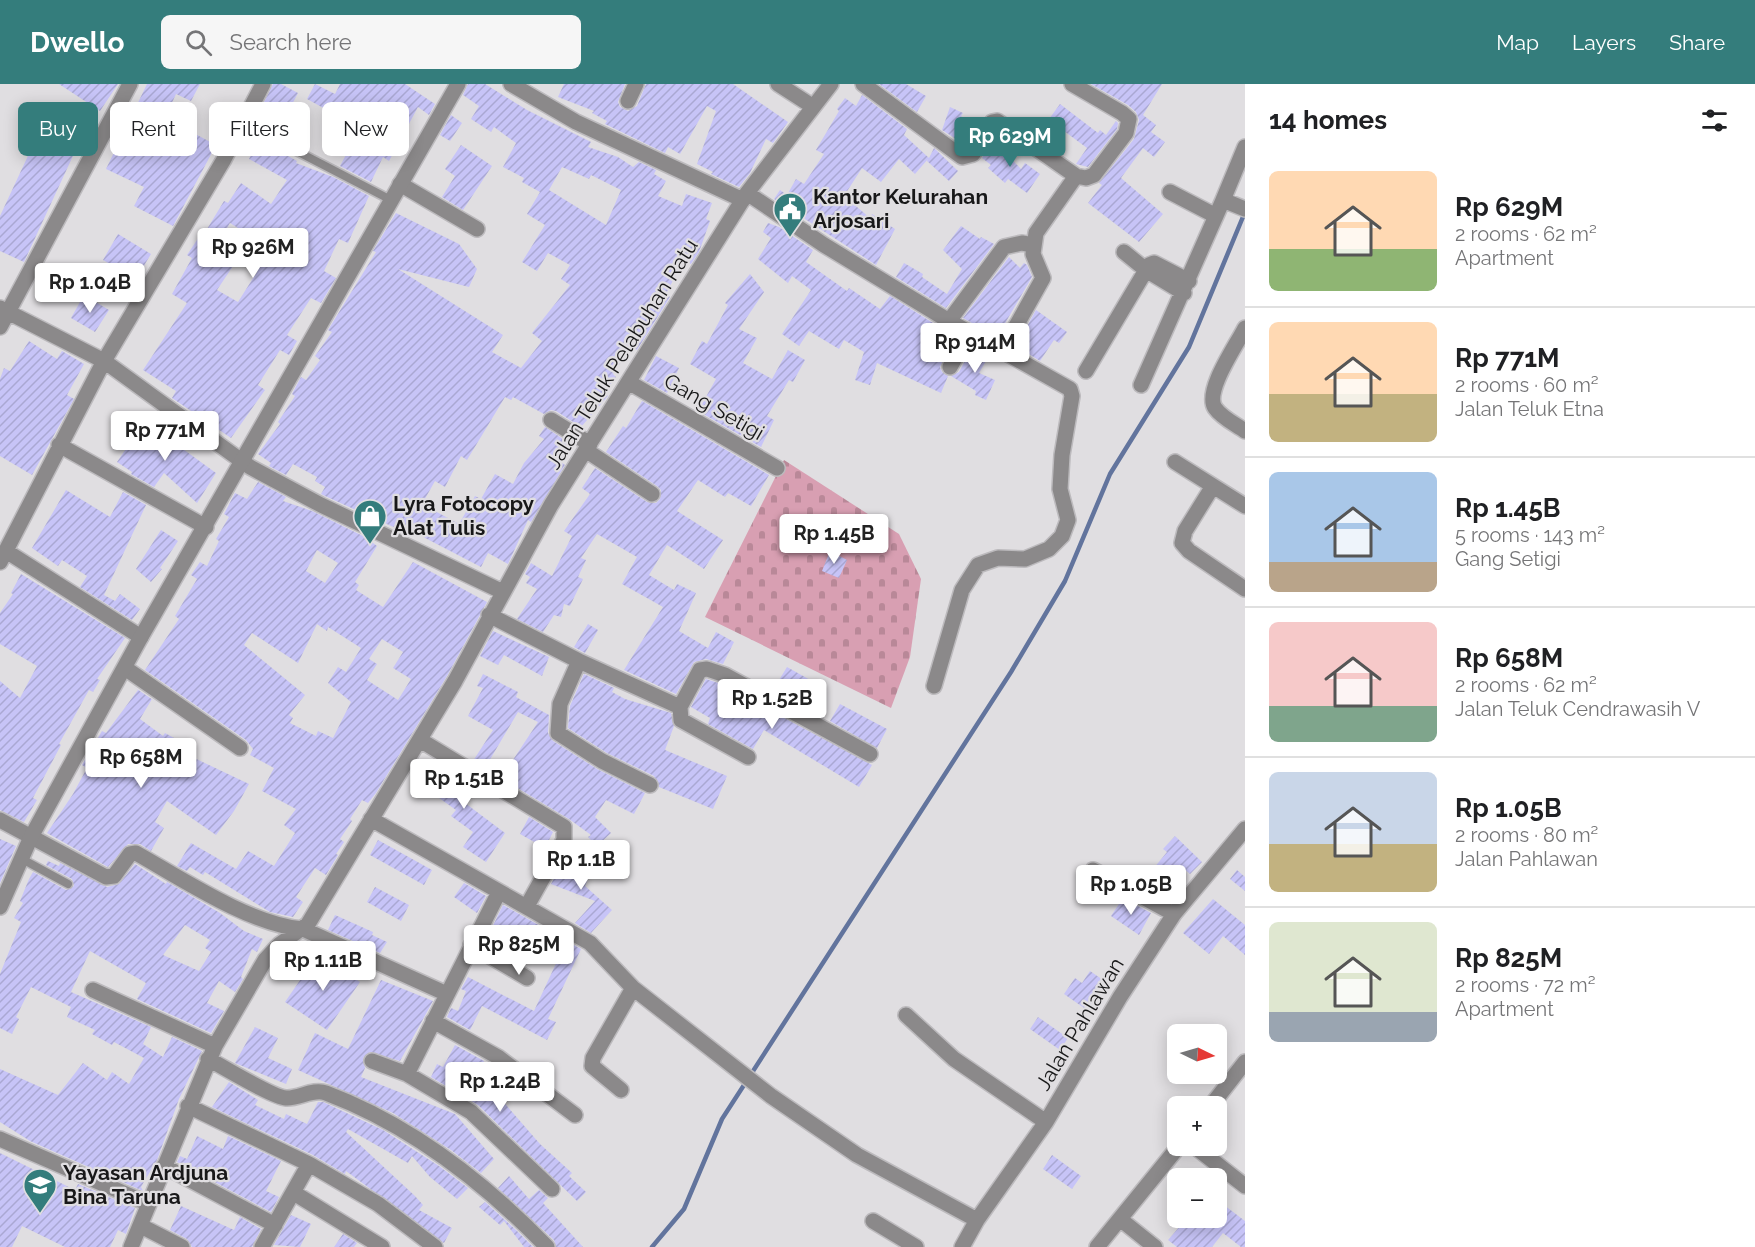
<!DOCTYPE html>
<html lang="en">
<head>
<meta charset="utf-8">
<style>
  :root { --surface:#fff; --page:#f6f6f6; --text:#202124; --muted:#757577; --line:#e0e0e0; --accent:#347d7c }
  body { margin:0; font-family:Raleway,sans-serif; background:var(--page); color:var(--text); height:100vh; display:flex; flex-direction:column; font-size:22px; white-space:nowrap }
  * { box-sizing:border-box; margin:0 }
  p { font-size:20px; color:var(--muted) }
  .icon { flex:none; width:33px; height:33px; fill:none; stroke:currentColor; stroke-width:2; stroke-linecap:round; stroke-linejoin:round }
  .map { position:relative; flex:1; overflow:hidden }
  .drawer { display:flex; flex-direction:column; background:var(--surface); width:510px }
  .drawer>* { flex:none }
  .guide { position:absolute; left:18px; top:18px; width:570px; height:54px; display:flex; gap:12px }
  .needle { width:39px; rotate:95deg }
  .buttons { position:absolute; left:1167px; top:940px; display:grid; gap:12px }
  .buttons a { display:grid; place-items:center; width:60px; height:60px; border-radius:9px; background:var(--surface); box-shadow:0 3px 15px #0003; font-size:30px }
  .price { position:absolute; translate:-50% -51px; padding:0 14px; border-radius:6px; background:#fff; color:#222; font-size:20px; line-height:39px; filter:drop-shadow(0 2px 3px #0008) }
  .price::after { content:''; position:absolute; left:50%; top:36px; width:18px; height:14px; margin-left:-9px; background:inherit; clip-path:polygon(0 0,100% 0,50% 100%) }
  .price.current { background:var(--accent); color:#fff }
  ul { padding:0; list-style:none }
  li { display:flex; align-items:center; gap:18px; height:150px; padding:0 24px }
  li+li { border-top:2px solid var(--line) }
  li span { display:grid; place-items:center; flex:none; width:168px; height:120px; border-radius:9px; color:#555 }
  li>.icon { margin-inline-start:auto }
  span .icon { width:72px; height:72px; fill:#fffc; stroke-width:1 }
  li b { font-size:26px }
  h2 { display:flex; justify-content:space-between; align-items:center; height:72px; padding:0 24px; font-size:26px }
  .tag { padding:0 21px; border-radius:9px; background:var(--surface); box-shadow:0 3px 15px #0003; font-size:21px; line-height:54px }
  .tag.current { background:var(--accent); color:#fff }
  header { display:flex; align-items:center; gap:36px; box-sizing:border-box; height:84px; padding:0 30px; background:var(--accent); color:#fff }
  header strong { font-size:28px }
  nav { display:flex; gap:33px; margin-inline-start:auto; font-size:21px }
  .search { width:420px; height:54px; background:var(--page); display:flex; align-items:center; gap:15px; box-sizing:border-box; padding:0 21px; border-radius:9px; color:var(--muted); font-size:22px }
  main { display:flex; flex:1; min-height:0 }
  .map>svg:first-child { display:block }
</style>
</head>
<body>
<header>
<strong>Dwello</strong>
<div class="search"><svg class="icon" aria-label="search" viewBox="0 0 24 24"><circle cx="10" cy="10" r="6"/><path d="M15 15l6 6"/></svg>Search here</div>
<nav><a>Map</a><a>Layers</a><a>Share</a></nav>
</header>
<main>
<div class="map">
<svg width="1245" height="1163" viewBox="0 0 1245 1163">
  <defs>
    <pattern id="cemetery-stones" width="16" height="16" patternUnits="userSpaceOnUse" patternTransform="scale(1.5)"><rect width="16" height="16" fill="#d89fb2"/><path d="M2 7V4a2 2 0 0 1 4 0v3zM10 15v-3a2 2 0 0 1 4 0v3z" fill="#b98898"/></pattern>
    <pattern id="building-hatch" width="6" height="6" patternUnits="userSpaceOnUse" patternTransform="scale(1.5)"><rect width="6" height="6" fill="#c7c4f7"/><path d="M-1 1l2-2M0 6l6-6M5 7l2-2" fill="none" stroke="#aaa8d3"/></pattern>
  </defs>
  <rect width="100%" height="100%" fill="#e0dee1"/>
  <path fill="url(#cemetery-stones)" d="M784,376L899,450L921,495L910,573L891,624L705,533Z"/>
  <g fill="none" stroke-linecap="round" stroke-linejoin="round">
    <path stroke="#62749d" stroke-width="4.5" d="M652,1163L684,1125L722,1035L1011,588L1065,497L1110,390L1189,263L1245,128"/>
  </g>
  <path fill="url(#building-hatch)" fill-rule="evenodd" d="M59,0H118L100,27Z
    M147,0H200L191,17L176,10L165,34L216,61L173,142L134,122L144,103L106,85Z
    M273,0H281L298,9L270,62L297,77L296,79L333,93L369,112L348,159L339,155L324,187L336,194L321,219L311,214L287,251L297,257L289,271L280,266L258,301L265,306L231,354L172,314L176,307L143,286L187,219L172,210L192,174L187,171L199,153L201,155L224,117L228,119L241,99L271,120L287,96L249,75L251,71L240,66ZM230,139L257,156L243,179L257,188L238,218L217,206L235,179L215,164Z
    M315,0L335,10L340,0H405L435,20L429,31L418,23L389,77L383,73L371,98L340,82L350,63L327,48L338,32L307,15Z
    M468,0H485L527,26L591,58L588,63L618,73L633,83L639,78L656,86L654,90L666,97L658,112L682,122L686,110L712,119L706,135L710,137L699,168L691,180L683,177L666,210L670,213L637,266L631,263L613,290L616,293L604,309L608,312L581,343L556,327L551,326L544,330L513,313L511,316L505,313L467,376L461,372L445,403L435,397L422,420L459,440L475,412L481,415L495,390L513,400L524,379L544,355L539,352L545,343L569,359L557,375L565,381L531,438L528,436L508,480L488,469L481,483L402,442L400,446L325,412L321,410L325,403L315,397L317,393L293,380L286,391L269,382L271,379L258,370L280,340L278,338L295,312L292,310L301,293L306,296L320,276L315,272L332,248L328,246L376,168L373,167L396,129L459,160L477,185L469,203L398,185L503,251L492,268L521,284L542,257L532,249L570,201L561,195L570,181L548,169L537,187L522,178L545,141L527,130L540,108L522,98L524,94L503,83L516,59L494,43L491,48L471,35L479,22L463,11ZM562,83L589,95L591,91L621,106L606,141L549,106Z
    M564,0H625L618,18L620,23L628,27L637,22L646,0H733L788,38L773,59L766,55L750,89L739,103L711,90L713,88L697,80L716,27L707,22L680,70L668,63L665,69L605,40L607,37L592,29L594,27L558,13Z
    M879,0H906L926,12L917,28Z
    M1091,0H1162L1143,31L1156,41L1151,48L1165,58L1154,73L1143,64L1121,94L1163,130L1139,158L1088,119L1102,101L1099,99L1134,55L1139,36L1136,28L1128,21Z
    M862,11L907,45L904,51L929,74L934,64L958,87L949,97L927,77L928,75L915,90L899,75L881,98L862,84L844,112L870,134L872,130L895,145L876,181L774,115L780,106L787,111L796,95L804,100L824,70L816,66L839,27L837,25L845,14L856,22Z
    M1060,20L1098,49L1100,46L1106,51L1116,37L1118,39L1117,45L1088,83L1076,80L1087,64L1060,44L1051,62L1033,50L1039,39L1044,42Z
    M950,23L963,29L961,32L977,44L967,62L942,46Z
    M47,31L84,48L24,178L0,167V132Z
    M451,31L462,39L450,57L440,51Z
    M993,56L1021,85L1025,79L1040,90L1027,109L1008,95L1005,99L988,84L991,81L982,74Z
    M461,61L492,82L463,126L442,113L455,92L445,85Z
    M768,139L779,143L813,166L806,178L847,207L849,204L880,225L890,212L941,244L938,249L953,259L940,283L942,288L948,292L941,309L877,279L870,301L855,296L864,268L844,256L839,265L809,247L799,262L782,250L811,206L792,192L788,199L758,175L771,154L763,148Z
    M961,142L980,155L981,153L994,160L946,224L896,193L904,179L923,190L922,193L947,210L962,185L943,166Z
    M118,150L151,170L136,195L103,176Z
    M1009,173L1020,184L1024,179L1027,181L1032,193L997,253L963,234Z
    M750,190L764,208L739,245L757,254L743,279L772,295L788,266L805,276L793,298L789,296L767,332L774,336L761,363L698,327L716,295L690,280L702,257L707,260L728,221L725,219Z
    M84,211L109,226L95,248L71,234Z
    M1036,226L1067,248L1059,259L1054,256L1040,277L1016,262Z
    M29,257L57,275L62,267L84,280L67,311L74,315L32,391L0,372V295L4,284L10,287Z
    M973,262L986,269L983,275L986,277L979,289L995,296L986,316L975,311L976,307L951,292L959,288Z
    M656,272L679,284L667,309L644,296Z
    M642,317L769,391L751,422L728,409L725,413L698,396L677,427L723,456L704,485L667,461L649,491L674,506L677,500L696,509L679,547L708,564L716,548L734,558L723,580L706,575L694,578L676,610L624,586L663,523L622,500L637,473L597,450L581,474L586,476L578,493L583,495L570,522L564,520L561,533L554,531L543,548L517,535L537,505L526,499L530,493L525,490L531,479L552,492L572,452L564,447L590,410L582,404L595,384L647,418L656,419L660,415L661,406L657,402L606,368L623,342L626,344Z
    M152,335L168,349L165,352L216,389L197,419L164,389L154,403L131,390L132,388L117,378L134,353Z
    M258,398L286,413L283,417L312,427L365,453L377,462L355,498L359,501L356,506L383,523L413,478L487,518L447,592L376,709L368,719L362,716L350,735L352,737L340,755L344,758L336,770L338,771L326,791L315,784L296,813L303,818L293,833L270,828L205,788L203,791L190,783L187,787L177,782L191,759L236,785L248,767L274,782L295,749L284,741L296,725L262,707L274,684L250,671L253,665L246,656L145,586L179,535L175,532L197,495L191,491L200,478L207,482L219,457L216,455L229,433L224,430L235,409L247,415ZM317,466L338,479L325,499L306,487ZM317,540L327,547L328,543L361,564L346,588L338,583L328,599L351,618L333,654L318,647L316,652L290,639L293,634L289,631L305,611L244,561L252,549L298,579ZM382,555L403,568L393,584L411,595L398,616L367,596L377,580L369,575Z
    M66,406L110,433L123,408L146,421L104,511L115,517L120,510L140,525L132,536L80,503L87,492L62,476L58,482L32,464Z
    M161,446L178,457L160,484L162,485L151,498L136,485Z
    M830,467L847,476L839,494L822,487Z
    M21,490L125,554L97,595L100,596L93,608L89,606L59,660L61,661L33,714L37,716L24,738L0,726V597L20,614L37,582L0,560V529L13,510L11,509Z
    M588,540L598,546L585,569L574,563Z
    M493,547L549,573L542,592L504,571L498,581L480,572Z
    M787,583L812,597L799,620L773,606Z
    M483,590L518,608L516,613L549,631L548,649L553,657L597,685L645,709L634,730L606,716L595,733L611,749L597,762L588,753L591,751L569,735L501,694L538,638L518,628L485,684L473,677L493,646L468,632L483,604L477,602Z
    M584,590L614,604L612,608L625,615L671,629L674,642L665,666L727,692L713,725L659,703L654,692L607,669L568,644L570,622Z
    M706,595L721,600L872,681L859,703L764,646L753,665L708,640L710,634L691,623Z
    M134,603L156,618L152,615L140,635L163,652L165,649L194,665L190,672L249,700L234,727L216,751L167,717L155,738L164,744L151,767L140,760H128L108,783L47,749L73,710L87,684L82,681L102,647L106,649L138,606Z
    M840,620L887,645L877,664L830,637Z
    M438,678L475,701L465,719L505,749L486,778L463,763L473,748L451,732L456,726L422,702Z
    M529,733L553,748L545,764L520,750Z
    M1175,752L1202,778L1190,790L1182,783L1164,805L1168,808L1163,813L1147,804L1154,795L1149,790L1167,768L1163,765Z
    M0,755L16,762L0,799Z
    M378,756L432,786L424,801L370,771Z
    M566,772L593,782L585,802L612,826L591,849L575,839L595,817L551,800Z
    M48,777L59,782L60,779L107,803L119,800L135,780L166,800L167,798L220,829L244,847L263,855L257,868L252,865L241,893L243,895L235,908L219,897L207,919L224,927L211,949L137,915L146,899L90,867L71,908L151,943L143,960L163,973L172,953L202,967L179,1015L157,1076L141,1103L143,1107L30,1057L0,1038V985L58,1011L83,979L107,996L112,988L129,1000L144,974L114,958L112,961L92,950L95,946L67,933L71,923L31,903L16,933L19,935L12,950L0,944V890L21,838L14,834L23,819L20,817L29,795L33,788L66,806L74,802L72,795L46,781ZM185,841L210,856L205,864L211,868L199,887L163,871Z
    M1237,786L1245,793V807L1230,795Z
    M464,799L486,812L477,829L454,813Z
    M375,803L409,821L401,837L367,818Z
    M1123,814L1151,829L1139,851L1111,832Z
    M1213,815L1245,841V871L1223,852L1209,870L1183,849Z
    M503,821L581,865L548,935L556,938L547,956L482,922L470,946L447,933L451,924L458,927L466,907L461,905L468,893L534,927L559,873L528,855L515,875L485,858Z
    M335,831L373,848L372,851L387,858L380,869L328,846Z
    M318,870L360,898L327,946L285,918Z
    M1090,887L1106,898L1087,926L1064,910L1075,894L1082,899Z
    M381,896L433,917L400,977L370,968L363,974L365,984L361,993L455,1030L494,1075L481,1089L451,1066L393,1029L298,986L315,949L348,965Z
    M1038,933L1068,954L1060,966L1030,945Z
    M255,943L278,954L268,974L292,985L286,1000L235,979Z
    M455,961L484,977L476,992L494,1007L540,1060L572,1089L569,1092L586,1108L577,1117L478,1021L431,993L437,980L443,983Z
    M229,998L258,1016L255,1021L284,1035L286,1030L307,1040L318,1018H323L383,1046L439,1082L468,1104L457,1115L430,1093L412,1072L408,1079L348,1045L346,1048L415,1112L423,1121L419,1126L452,1144L444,1159L346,1087L345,1090L313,1071L212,1023Z
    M197,1052L223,1065L228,1052L281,1077L266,1107L279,1113L271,1128L177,1078L180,1072L187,1075Z
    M0,1069L75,1106L78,1100L135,1124L126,1150L118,1146L110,1163H65L22,1142L12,1163H0Z
    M1052,1071L1081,1092L1072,1105L1043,1085Z
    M509,1092L529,1115L539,1106L548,1114L543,1119L583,1163H556L554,1156L498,1104Z
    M1216,1115L1245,1137V1163H1241L1223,1149L1212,1163H1177L1168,1156L1187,1134H1216Z
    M485,1118L516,1146L533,1163H524L504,1137L500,1141L479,1123Z
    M181,1122L234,1146L240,1133L261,1145L252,1163H192L187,1155L170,1146Z
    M291,1131L311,1140L300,1163L274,1161Z
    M343,1150L357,1159L354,1163H334Z"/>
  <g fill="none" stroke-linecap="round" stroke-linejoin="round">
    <g stroke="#bcbabd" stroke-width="11">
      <path id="service" d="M281,59L391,116
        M22,775L68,800"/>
    </g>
    <g stroke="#bcbabd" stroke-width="18">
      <path id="minor" d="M511,0L576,38L743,116
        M778,0L812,22
        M863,0L962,73L973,70L992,38L997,37L1076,92L1086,94L1094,91L1126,49L1129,35L1122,29L1072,0
        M628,17L636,0
        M400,100L477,145
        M1170,108L1216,132
        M747,109L824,161L949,237L1070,305L1072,312L1062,371L1060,405L1068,436L1062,452L1049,465L1025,475L998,474L978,481L962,506L934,602
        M1223,116L1245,63
        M1124,168L1146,186L1184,209
        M0,224L104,277L250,383L321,421L503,508
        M949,237L1004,163L1022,159L1033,161
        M0,243L130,0
        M1245,244C1236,262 1204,307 1215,324C1222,334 1235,340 1245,347
        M1002,267L1043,194L1033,170L1036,149L1076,92
        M950,283L969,249
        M1086,287L1149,181L1154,179L1189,197
        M630,299L777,384
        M1141,301L1223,116L1245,125
        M551,336L590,360
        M59,361L206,443
        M587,367L652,410
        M1175,378L1245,422
        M1213,402L1185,447L1182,459L1189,467L1245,505
        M6,467L141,553
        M0,478L104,277L223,77L263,0
        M489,531L579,577L680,623
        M579,577L560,620L558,649L602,677L650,701
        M125,584L240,664
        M420,656L564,743V756L527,822
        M748,673L681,636L680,623L700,586L707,585L725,591L870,670
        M371,735L590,859L633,904L771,1012L857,1071L977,1136
        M0,736L106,793L114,792L130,770L136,769C182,795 251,841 303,845L447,910
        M1093,786L1174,830
        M471,861L527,894
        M93,906L215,962
        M906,931L954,975L1046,1038
        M433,937L498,973L575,1031
        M208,975C224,983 272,1013 286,1014C299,1015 313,1004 326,1009C411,1041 485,1099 547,1163
        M372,977L407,990L471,1028L552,1105
        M407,990L499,808
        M621,1006L592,982L593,974L633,904
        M188,1022L309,1080L378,1120L435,1163
        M1210,1023L1245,978
        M0,1055L149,1120
        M1194,1062L1245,1102
        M164,1082L275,1141
        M294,1109L382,1163
        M1120,1135L1155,1163
        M873,1137L916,1163
        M141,1142L182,1163
        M131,1163L215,962L265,876L280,860L308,840L455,597L551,421L747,109L831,0
        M262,1163L309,1080
        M962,1163L977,1136L1046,1038L1120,913L1174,830L1245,745
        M1097,1163L1179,1062"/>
    </g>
    <g stroke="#bcbabd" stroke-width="18">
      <path id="tertiary" d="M0,823L31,753L141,553L458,0"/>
    </g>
    <use href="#service" stroke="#8b898a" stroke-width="8"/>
    <use href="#minor" stroke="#8b898a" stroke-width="15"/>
    <use href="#tertiary" stroke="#8b898a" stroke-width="15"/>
  </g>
  <defs>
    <g id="civic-pin" transform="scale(1.725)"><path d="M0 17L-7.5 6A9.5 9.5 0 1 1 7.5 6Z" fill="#347d7c" stroke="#e0dee1"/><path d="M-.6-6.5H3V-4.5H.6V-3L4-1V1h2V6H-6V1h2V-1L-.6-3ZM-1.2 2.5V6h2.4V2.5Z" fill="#fff"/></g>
    <g id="shop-pin" transform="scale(1.725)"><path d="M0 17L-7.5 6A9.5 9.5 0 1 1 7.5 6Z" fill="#347d7c" stroke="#e0dee1"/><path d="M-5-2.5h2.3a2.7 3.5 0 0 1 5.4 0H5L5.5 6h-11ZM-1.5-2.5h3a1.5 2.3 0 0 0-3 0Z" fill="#fff"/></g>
    <g id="school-pin" transform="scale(1.725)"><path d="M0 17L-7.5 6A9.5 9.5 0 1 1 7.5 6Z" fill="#347d7c" stroke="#e0dee1"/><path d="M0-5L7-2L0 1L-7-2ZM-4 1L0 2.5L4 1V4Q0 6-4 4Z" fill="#fff"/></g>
  </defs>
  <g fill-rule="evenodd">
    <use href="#civic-pin" x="790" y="125"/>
    <use href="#shop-pin" x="370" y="432"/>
    <use href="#school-pin" x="40" y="1101"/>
  </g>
  <g text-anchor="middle" stroke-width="4.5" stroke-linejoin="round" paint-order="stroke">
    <g font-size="21" font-weight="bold" fill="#181819" stroke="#e0dee1" text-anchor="start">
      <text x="813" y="120">Kantor Kelurahan<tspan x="813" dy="24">Arjosari</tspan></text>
      <text x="393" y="427">Lyra Fotocopy<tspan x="393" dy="24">Alat Tulis</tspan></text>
      <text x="63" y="1096">Yayasan Ardjuna<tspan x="63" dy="24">Bina Taruna</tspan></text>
    </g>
    <g font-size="21" fill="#181819" stroke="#e0dee1">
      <text transform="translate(622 270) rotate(-58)" y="7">Jalan Teluk Pelabuhan Ratu</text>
      <text transform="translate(714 323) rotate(30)" y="7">Gang Setigi</text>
      <text transform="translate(1080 940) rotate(-59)" y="7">Jalan Pahlawan</text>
    </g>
  </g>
</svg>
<div class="buttons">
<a><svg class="needle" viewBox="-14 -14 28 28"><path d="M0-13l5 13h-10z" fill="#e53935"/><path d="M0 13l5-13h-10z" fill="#757577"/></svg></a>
<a>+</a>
<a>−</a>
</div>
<b class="price current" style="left:1010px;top:84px">Rp 629M</b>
<b class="price" style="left:253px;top:195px">Rp 926M</b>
<b class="price" style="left:90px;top:230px">Rp 1.04B</b>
<b class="price" style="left:975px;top:290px">Rp 914M</b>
<b class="price" style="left:165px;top:378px">Rp 771M</b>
<b class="price" style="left:834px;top:481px">Rp 1.45B</b>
<b class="price" style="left:772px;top:646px">Rp 1.52B</b>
<b class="price" style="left:141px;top:705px">Rp 658M</b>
<b class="price" style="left:464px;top:726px">Rp 1.51B</b>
<b class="price" style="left:581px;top:807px">Rp 1.1B</b>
<b class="price" style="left:1131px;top:832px">Rp 1.05B</b>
<b class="price" style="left:519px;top:892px">Rp 825M</b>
<b class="price" style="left:323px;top:908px">Rp 1.11B</b>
<b class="price" style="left:500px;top:1029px">Rp 1.24B</b>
<div class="guide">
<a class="tag current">Buy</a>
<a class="tag">Rent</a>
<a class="tag">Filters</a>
<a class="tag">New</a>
</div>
</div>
<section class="drawer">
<h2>14 homes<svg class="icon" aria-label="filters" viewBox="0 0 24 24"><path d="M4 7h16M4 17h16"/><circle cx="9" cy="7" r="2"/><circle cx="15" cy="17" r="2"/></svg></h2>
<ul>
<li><span style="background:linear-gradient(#ffd9b3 65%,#8fb573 0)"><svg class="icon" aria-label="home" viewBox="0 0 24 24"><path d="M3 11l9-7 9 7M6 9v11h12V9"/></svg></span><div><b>Rp 629M</b><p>2 rooms · 62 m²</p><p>Apartment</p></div></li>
<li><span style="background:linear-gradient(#ffd9b3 60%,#c2b280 0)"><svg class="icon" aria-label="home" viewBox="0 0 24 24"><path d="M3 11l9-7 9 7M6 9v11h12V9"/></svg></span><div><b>Rp 771M</b><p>2 rooms · 60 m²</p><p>Jalan Teluk Etna</p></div></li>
<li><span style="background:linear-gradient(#a9c7e8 75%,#b9a48a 0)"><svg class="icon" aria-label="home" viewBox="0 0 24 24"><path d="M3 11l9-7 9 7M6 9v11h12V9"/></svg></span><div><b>Rp 1.45B</b><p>5 rooms · 143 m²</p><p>Gang Setigi</p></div></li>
<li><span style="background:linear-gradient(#f6c9c9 70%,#7fa58c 0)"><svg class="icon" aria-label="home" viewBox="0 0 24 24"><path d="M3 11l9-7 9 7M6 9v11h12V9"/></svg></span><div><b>Rp 658M</b><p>2 rooms · 62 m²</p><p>Jalan Teluk Cendrawasih V</p></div></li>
<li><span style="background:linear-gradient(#c9d6e8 60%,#c2b280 0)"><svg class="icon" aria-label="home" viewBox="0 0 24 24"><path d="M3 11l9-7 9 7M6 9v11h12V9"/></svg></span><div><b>Rp 1.05B</b><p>2 rooms · 80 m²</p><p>Jalan Pahlawan</p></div></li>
<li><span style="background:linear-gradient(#dfe7d0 75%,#9aa5b1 0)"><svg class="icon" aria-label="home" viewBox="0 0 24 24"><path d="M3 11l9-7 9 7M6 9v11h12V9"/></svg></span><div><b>Rp 825M</b><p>2 rooms · 72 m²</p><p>Apartment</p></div></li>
</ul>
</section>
</main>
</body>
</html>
